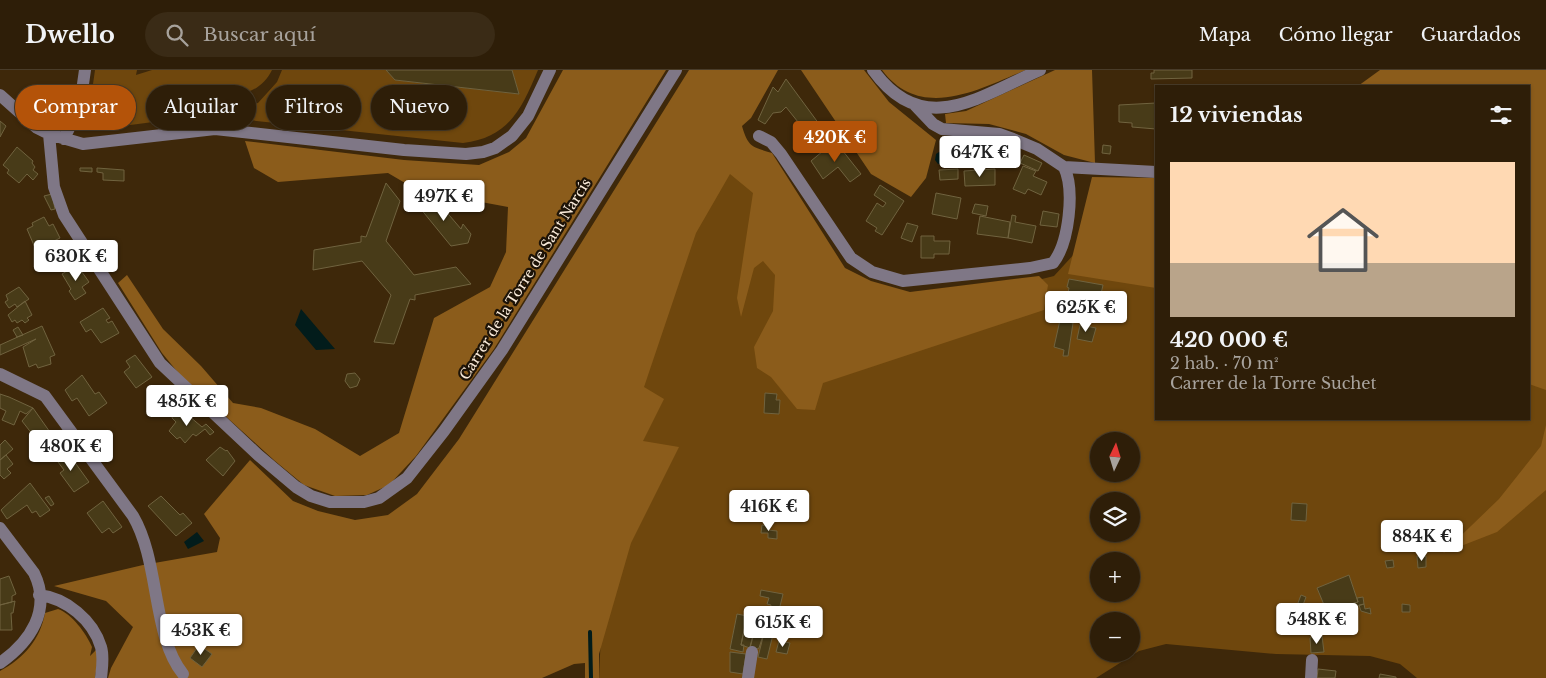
<!DOCTYPE html>
<html lang="es">
<head>
<meta charset="utf-8">
<style>
  :root { --surface:#2e1e08; --page:#3a2b16; --text:#f1f3f6; --muted:#a7a29c; --line:#493c29; --accent:#b45309 }
  body { margin:0; font-family:"Libre Baskerville",serif; background:var(--page); color:var(--text); height:100vh; display:flex; flex-direction:column; font-size:19px; white-space:nowrap }
  * { box-sizing:border-box; margin:0 }
  p { font-size:16px; color:var(--muted) }
  .icon { flex:none; width:28px; height:28px; fill:none; stroke:currentColor; stroke-width:2; stroke-linecap:round; stroke-linejoin:round }
  .map { position:relative; flex:1; overflow:hidden }
  .side { position:absolute; left:1155px; top:15px; width:375px; height:335px; display:flex; flex-direction:column; background:var(--surface); border-radius:0px; box-shadow:0 1px 4px #0004,0 0 0 1px var(--line) }
  .side>* { flex:none }
  .banner { position:absolute; left:15px; top:15px; width:475px; height:45px; display:flex; gap:10px }
  .needle { width:32px; rotate:4deg }
  .controls { position:absolute; left:1090px; top:362px; display:grid; gap:10px }
  .controls a { display:grid; place-items:center; width:50px; height:50px; border-radius:50%; background:var(--surface); box-shadow:0 1px 4px #0004,0 0 0 1px var(--line); font-size:25px }
  .price { position:absolute; translate:-50% -42px; padding:0 11px; border-radius:5px; background:#fff; color:#222; font-size:16px; line-height:32px; filter:drop-shadow(0 1px 2px #0008) }
  .price::after { content:''; position:absolute; left:50%; top:30px; width:15px; height:11px; margin-left:-8px; background:inherit; clip-path:polygon(0 0,100% 0,50% 100%) }
  .price.active { background:var(--accent); color:#fff }
  ul { padding:0; list-style:none }
  li { display:grid; align-content:center; gap:10px; height:265px; padding:0 15px }
  li span { display:grid; place-items:center; height:155px; border-radius:0px; color:#555 }
  li>.icon { margin-inline-start:auto }
  span .icon { width:90px; height:90px; fill:#fffc; stroke-width:1 }
  li b { font-size:21px }
  h2 { display:flex; justify-content:space-between; align-items:center; height:60px; padding:0 15px; font-size:21px }
  .pill { padding:0 18px; border-radius:22px; background:var(--surface); box-shadow:0 1px 4px #0004,0 0 0 1px var(--line); font-size:18px; line-height:45px }
  .pill.active { background:var(--accent); color:#fff }
  header { display:flex; align-items:center; gap:30px; box-sizing:border-box; height:70px; padding:0 25px; background:var(--surface); border-bottom:1px solid var(--line) }
  header strong { font-size:24px }
  nav { display:flex; gap:28px; margin-inline-start:auto; font-size:18px }
  .search { width:350px; height:45px; background:var(--page); display:flex; align-items:center; gap:12px; box-sizing:border-box; padding:0 18px; border-radius:28px; color:var(--muted); font-size:19px }
  .map>svg:first-child { display:block }
</style>
</head>
<body>
<header>
<strong>Dwello</strong>
<div class="search"><svg class="icon" aria-label="search" viewBox="0 0 24 24"><circle cx="10" cy="10" r="6"/><path d="M15 15l6 6"/></svg>Buscar aquí</div>
<nav><a>Mapa</a><a>Cómo llegar</a><a>Guardados</a></nav>
</header>
<div class="map">
<svg width="1546" height="608" viewBox="0 0 1546 608">
  <rect width="100%" height="100%" fill="#3e280a"/>
  <path fill="#6f470d" fill-rule="evenodd" d="M95,0H137L136,5L152,0H272C254,38 205,20 178,41L176,49L100,59L91,57L88,49Z
    M282,0H386L395,10L519,24L512,0H538C522,38 509,68 463,73L220,47L184,50L192,42L258,33L277,12Z
    M1546,0V608H1417L1400,594L1370,586L1276,584L1166,574L1139,581L1096,608H599L612,317L721,84L840,198L862,215L903,223L1034,211L1054,206L1076,182L1156,118V349H1529V16ZM1099,371H1131V404H1099ZM1099,431H1131V464H1099ZM1099,491H1131V524H1099ZM1099,551H1131V584H1099Z"/>
  <path fill="#8b5c1b" d="M563,0H666L494,279L416,386L389,415L367,425L335,426L304,415L275,391L180,305L162,283L118,213L127,205L163,259L201,296L233,333L261,338L315,359L360,386L399,363L434,248L490,217L506,182L508,137L417,120L388,103L278,112L254,98L245,71L404,90L479,95L509,82L526,68Z
    M689,0H778L751,48L742,56C748,77 752,77 772,83L845,198L871,211L910,222L1039,206L1048,215L1044,240L823,313L815,340L797,339L771,307L757,298L754,277L773,241L775,205L763,191L754,198L741,247L737,228L753,123L730,104L696,163L644,317L664,329L643,371L679,377L631,473L599,584V608H585V593L574,594L542,608H108L111,598L133,557L106,531L54,516L143,495L217,482L220,468L204,444L250,390L293,431L318,441L355,450L388,445L417,424L459,369Z
    M801,0H864L889,32L936,70L926,108L911,127L871,104Z
    M882,0H1026C980,19 921,52 882,0Z
    M1055,0H1092L1095,93L1064,85L1026,64L989,54L946,53L945,44L966,41Z
    M1380,0H1546V320L1529,314V16H1358Z
    M1092,107L1156,108V218L1068,204Z
    M1546,355V420L1497,462L1443,483L1499,429L1541,376Z
    M58,539C72,544 86,563 92,577L90,586L97,579L98,588L95,608H0V601C24,588 40,570 45,543Z"/>
  <path fill="#021c1b" d="M939,82L954,85V89L952,92L938,94L935,90L936,84Z
    M301,239L335,279L316,280L295,255Z
    M197,462L204,471L188,479L184,472Z"/>
  <g fill="none" stroke-linecap="round" stroke-linejoin="round">
    <path stroke="#021c1b" stroke-width="4" d="M590,562L591,608"/>
  </g>
  <path fill="#483b18" stroke="#70633f" d="M386,0H512L519,24L395,10Z
    M1154,0H1192V8L1151,9V3H1154Z
    M786,9L822,58L810,67L786,37L781,42L773,43L765,54L758,50L773,17L778,22Z
    M1156,33V59L1132,57V53L1119,52V35Z
    M0,51L6,56L0,67Z
    M835,71L861,104L850,112L838,97L823,109L811,91Z
    M1103,75L1111,76L1110,84L1102,83Z
    M17,77L33,91L32,93L35,97L33,100L38,104L33,110L27,104L19,113L7,103L9,100L3,95Z
    M1024,85L1042,93L1038,101L1020,93Z
    M1023,96L1036,101L1033,106L1047,112L1041,125L1028,119L1025,124L1013,119Z
    M80,98H92V102L80,101Z
    M97,98L124,100V111L103,110V103L97,102Z
    M958,99V109L940,110L939,100Z
    M995,99V115L965,116L964,101Z
    M386,113L400,131L386,171L414,205L456,197L471,214L415,225V230L410,229L394,274L374,272L391,225L362,191L313,200L314,180L361,172V166L366,167Z
    M880,115L904,131L882,165L875,161L877,158L866,151L877,133L883,137L886,133L874,125Z
    M427,119L461,159L463,154L471,164L468,173L451,176L420,138Z
    M936,123L961,128L957,149L932,144Z
    M52,124L55,139L51,140L44,126Z
    M975,134L988,136L986,146L972,143Z
    M1043,141L1059,144L1057,157L1040,155Z
    M1012,145L1016,146L1015,152L1036,156L1032,173L1008,168Z
    M980,146L1010,152L1008,168L977,164Z
    M44,147L49,156L53,154L60,168L36,180L27,159L33,156L32,153Z
    M907,153L918,156L912,172L901,168Z
    M921,166H934V171H950L949,184H934V188H921Z
    M77,195L89,212L82,217L86,223L75,230L69,221L71,219L62,204Z
    M1069,209L1103,215L1101,224H1096L1093,240L1085,239L1084,242L1098,245L1097,250L1064,243L1069,218L1067,217Z
    M19,217L29,229L17,237L15,234L9,238L5,232L8,230L6,225Z
    M25,231L32,245L27,248L29,250L25,253L22,250L17,253L15,250L12,252L8,245Z
    M103,238L110,248L106,250L108,253L112,251L119,263L101,273L91,259L86,262L80,252Z
    M1060,250L1073,253L1068,286H1063L1064,280L1054,277Z
    M1080,255L1096,258L1092,272L1077,269Z
    M42,256L55,285L50,287L51,294L38,298L36,294L29,297L23,277L36,269L0,285V275Z
    M18,257L23,265L17,267L13,260Z
    M135,285L152,307L136,318L124,302L130,297L126,291Z
    M355,303L360,309L357,316L350,318L345,311L347,304Z
    M82,305L95,324L99,322L107,333L89,346L77,328L72,331L65,320Z
    M765,323L777,324L776,330H780L779,344L764,343Z
    M0,324L9,327L33,338L26,344L20,341L14,355L2,350L6,341L0,338Z
    M33,338L52,365L40,374L22,351Z
    M179,339L187,348L189,346L202,357L206,354L214,362L210,365L205,359L196,366L193,364L185,373L180,367L177,369L169,361L176,352L172,348L173,344Z
    M5,370L13,379L0,390V375Z
    M220,377L226,381L227,380L235,391L223,406L206,390Z
    M66,380L89,412L74,422L60,403L64,400L55,388Z
    M6,385L13,394L7,399L11,403L4,409L0,405V390Z
    M30,413L50,440L40,447L36,441L32,443L27,435L7,449L1,440Z
    M49,426L54,434L51,436L45,428Z
    M161,426L180,445L183,443L192,453L176,466L148,436Z
    M103,431L122,457L113,463L109,458L102,463L87,443Z
    M1292,433L1307,434L1306,451L1291,450Z
    M762,455L768,456V460L777,461V469L768,468V463H761Z
    M1417,486H1426V497L1418,498Z
    M1393,490L1394,497L1387,498L1385,491Z
    M1349,505L1358,532L1338,538L1343,549L1349,546L1351,550L1337,557L1338,562L1329,564L1321,545L1327,542L1317,518Z
    M9,506L16,524L12,526V532L0,535V509Z
    M761,520L783,524L767,589L758,587L771,535L767,534L769,528L760,526Z
    M1301,525L1306,527L1300,543L1295,541Z
    M1363,527L1364,534L1340,542L1338,538L1358,532L1357,528Z
    M15,531L13,543H11L12,560H0V535Z
    M1364,534L1365,539L1370,538L1371,544L1361,541L1359,535Z
    M1402,534L1410,535V542H1402Z
    M749,537L756,539L757,544L754,547L758,548L750,578L741,575L747,546L746,542Z
    M759,541H763V549L768,550L759,578L757,579L750,577Z
    M737,544L747,546L741,575H744L743,582L730,579Z
    M1315,565L1316,567L1322,566L1324,582L1311,583L1310,568Z
    M779,571L790,573L787,584L776,582Z
    M199,575L212,584L202,597L190,588Z
    M730,582L746,584L743,604L730,602Z
    M1318,599L1336,601L1335,608H1317Z
    M1380,604L1396,607V608H1379Z"/>
  <g fill="none" stroke-linecap="round" stroke-linejoin="round">
    <path stroke="#7f7786" stroke-width="12" d="M873,0C923,70 980,26 1040,0
      M0,25L37,58L49,64L83,74L215,59L404,80L466,84L483,82L495,78L512,66L528,46L550,0
      M915,35L933,54L942,59L999,64L1013,69L1037,79L1064,97L1156,102
      M49,64L54,117L64,145L160,293L258,385L296,417L311,426L330,432H364L379,428L407,408L444,361L502,280L676,0
      M759,66L771,72L781,84L851,188L872,202L903,211L1030,198L1053,193C1069,173 1075,120 1064,97
      M64,69L80,35L85,0
      M0,304L45,326L133,446C160,492 152,566 183,604
      M0,458L34,503C52,540 30,572 0,593
      M39,525C66,528 93,550 101,577C104,587 102,598 101,608
      M748,608L752,582
      M1311,608L1312,590"/>
  </g>
  <g text-anchor="middle" stroke-width="4.5" stroke-linejoin="round" paint-order="stroke">
    <g font-size="14" fill="#f9ead9" stroke="#1d1307">
      <text transform="translate(525 209) rotate(-58)" y="5">Carrer de la Torre de Sant Narcís</text>
    </g>
  </g>
</svg>
<div class="controls">
<a><svg class="needle" viewBox="-14 -14 28 28"><path d="M0-13l5 13h-10z" fill="#e53935"/><path d="M0 13l5-13h-10z" fill="#a7a29c"/></svg></a>
<a><svg class="icon" aria-label="layers" viewBox="0 0 24 24"><path d="M12 4l9 5-9 5-9-5zM3 14l9 5 9-5"/></svg></a>
<a>+</a>
<a>−</a>
</div>
<b class="price active" style="left:835px;top:93px">420K €</b>
<b class="price" style="left:980px;top:108px">647K €</b>
<b class="price" style="left:444px;top:152px">497K €</b>
<b class="price" style="left:76px;top:212px">630K €</b>
<b class="price" style="left:1086px;top:263px">625K €</b>
<b class="price" style="left:187px;top:357px">485K €</b>
<b class="price" style="left:71px;top:402px">480K €</b>
<b class="price" style="left:769px;top:462px">416K €</b>
<b class="price" style="left:1422px;top:492px">884K €</b>
<b class="price" style="left:1317px;top:575px">548K €</b>
<b class="price" style="left:783px;top:578px">615K €</b>
<b class="price" style="left:201px;top:586px">453K €</b>
<div class="banner">
<a class="pill active">Comprar</a>
<a class="pill">Alquilar</a>
<a class="pill">Filtros</a>
<a class="pill">Nuevo</a>
</div>
<section class="side">
<h2>12 viviendas<svg class="icon" aria-label="filters" viewBox="0 0 24 24"><path d="M4 7h16M4 17h16"/><circle cx="9" cy="7" r="2"/><circle cx="15" cy="17" r="2"/></svg></h2>
<ul>
<li><span style="background:linear-gradient(#ffd9b3 65%,#b9a48a 0)"><svg class="icon" aria-label="home" viewBox="0 0 24 24"><path d="M3 11l9-7 9 7M6 9v11h12V9"/></svg></span><div><b>420 000 €</b><p>2 hab. · 70 m²</p><p>Carrer de la Torre Suchet</p></div></li>
</ul>
</section>
</div>
</body>
</html>
